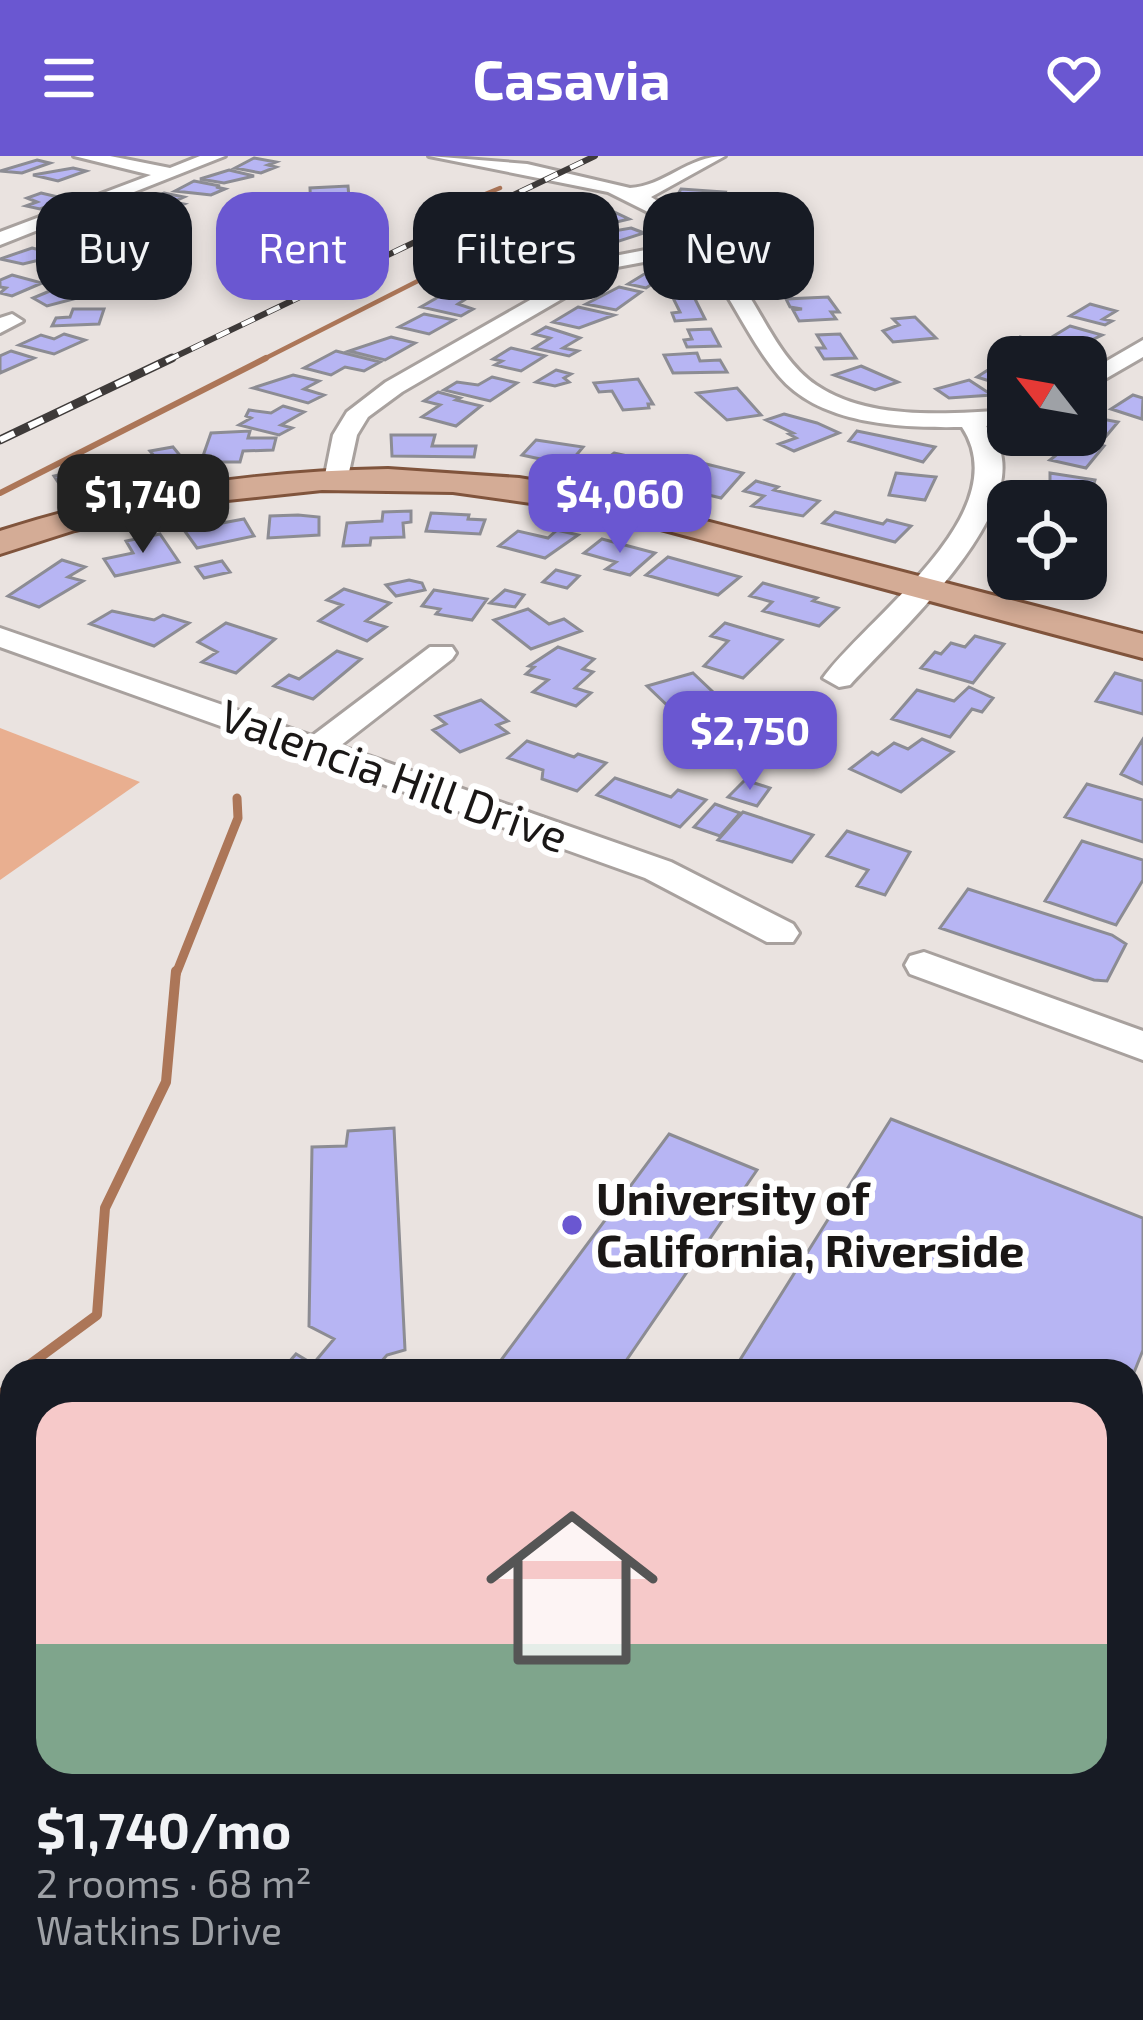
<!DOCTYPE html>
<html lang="en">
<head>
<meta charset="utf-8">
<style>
  :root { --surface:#171b24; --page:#242831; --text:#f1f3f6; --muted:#9ea1a6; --line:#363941; --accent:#6a57d1 }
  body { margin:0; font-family:"Exo 2",sans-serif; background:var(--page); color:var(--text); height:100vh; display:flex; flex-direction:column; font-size:45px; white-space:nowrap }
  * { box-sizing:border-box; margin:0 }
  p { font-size:39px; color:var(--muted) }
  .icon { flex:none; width:66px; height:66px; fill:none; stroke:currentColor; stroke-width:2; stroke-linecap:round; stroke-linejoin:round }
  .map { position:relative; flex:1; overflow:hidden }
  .side { position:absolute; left:0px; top:1203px; width:1143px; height:663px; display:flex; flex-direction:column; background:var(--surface); border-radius:36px 36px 0 0; box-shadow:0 6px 18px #0003 }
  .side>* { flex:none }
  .banner { position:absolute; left:36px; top:36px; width:1071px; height:108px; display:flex; gap:24px }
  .needle { width:78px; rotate:301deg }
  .buttons { position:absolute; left:987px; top:180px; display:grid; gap:24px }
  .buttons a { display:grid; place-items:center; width:120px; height:120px; border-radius:24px; background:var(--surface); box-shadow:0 6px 18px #0003; font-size:60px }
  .price { position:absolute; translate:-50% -102px; padding:0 27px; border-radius:24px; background:var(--accent); color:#fff; font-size:39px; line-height:78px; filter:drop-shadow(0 3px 6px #0008) }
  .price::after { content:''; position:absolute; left:50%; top:72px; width:36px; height:27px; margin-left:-18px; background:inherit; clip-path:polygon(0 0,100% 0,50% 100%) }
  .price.current { background:#222; color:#fff }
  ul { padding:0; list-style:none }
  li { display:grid; align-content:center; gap:24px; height:636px; padding:0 36px }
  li+li { border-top:3px solid var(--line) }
  li span { display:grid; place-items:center; height:372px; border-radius:36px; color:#555 }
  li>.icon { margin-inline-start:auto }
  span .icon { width:216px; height:216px; fill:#fffc; stroke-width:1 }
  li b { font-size:51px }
  .pill { padding:0 42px; border-radius:36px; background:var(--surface); box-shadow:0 6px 18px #0003; font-size:42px; line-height:108px }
  .pill.current { background:var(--accent); color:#fff }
  header { display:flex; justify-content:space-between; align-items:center; height:156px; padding:0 36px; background:var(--accent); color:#fff; font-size:54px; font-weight:700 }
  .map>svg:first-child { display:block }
</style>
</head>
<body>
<header><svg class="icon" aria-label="menu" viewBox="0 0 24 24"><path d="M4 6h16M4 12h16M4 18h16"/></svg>Casavia<svg class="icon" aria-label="heart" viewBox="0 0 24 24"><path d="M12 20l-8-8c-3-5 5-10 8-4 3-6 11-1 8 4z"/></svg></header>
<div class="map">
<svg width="1143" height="1864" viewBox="0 0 1143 1864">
  <rect width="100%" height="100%" fill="#eae3e0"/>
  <path fill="#e9af90" d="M0,572L140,626L0,724Z"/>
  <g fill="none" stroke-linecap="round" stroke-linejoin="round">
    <path stroke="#ac7658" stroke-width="4.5" d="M425,74L419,72L427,62L500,32
      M260,205L481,93L477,86L450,79"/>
    <path stroke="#ac7658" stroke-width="6" d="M0,337L266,202"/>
    <path stroke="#ac7658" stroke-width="9" d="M176,818L238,662L237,642"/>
    <path stroke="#ac7658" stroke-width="10" d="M21,1215L97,1159L105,1052L166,926L176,815
      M0,1240L12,1226"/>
  </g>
  <path fill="#b7b5f3" stroke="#8c8c93" stroke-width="3" d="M254,2L276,6L268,9L276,11L261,17L235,12Z
    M37,4L50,7L22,17L0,15Z
    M73,12L86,15L58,25L33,19Z
    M229,14L254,20L224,27L200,23Z
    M194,25L220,30L216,31L225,33L211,39L175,35Z
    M348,30L350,53L311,55L310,32Z
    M681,33L725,36L717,49L691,47L695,41L677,40Z
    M41,37L67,43L40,53L26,50L37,46L27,42Z
    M164,37L184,41L173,46L184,48L170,54L144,48Z
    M135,51L162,57L128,66L104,61Z
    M592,51L614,56L629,63L604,69L569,63L585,59L576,55Z
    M727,55L736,62L748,61L754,67L719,70L704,57Z
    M92,66L125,74L110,80L72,74Z
    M631,72L644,77L607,89L585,80Z
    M755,73L771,86L745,89L726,76Z
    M65,76L87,82L77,86L86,88L69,95L42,89Z
    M562,82L576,87L565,91L579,95L549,104L521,97Z
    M778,89L784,94L796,93L805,106L772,109L759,91Z
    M32,92L60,99L23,108L0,103Z
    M510,101L535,106L552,108L537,117L521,113L511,119L486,114Z
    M659,109L693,118L678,127L660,123L646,132L628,128Z
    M777,113L796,114L807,117L806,123L798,122L796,130L776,129Z
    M473,117L506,124L491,133L505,136L493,142L458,133L473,125L463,122Z
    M12,119L42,127L12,140L0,137L6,132L0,131V124Z
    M619,131L641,136L616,154L586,148Z
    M57,132L77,142L47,150L33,142Z
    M447,136L469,141L458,148L473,153L461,160L421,151Z
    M694,141L705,163L675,165L672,157L680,156L673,142Z
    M828,141L839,156H831L836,163L799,165L793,154L802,153L790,151L786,143Z
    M1090,148L1116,155L1103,163L1112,165L1105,169L1070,160Z
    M578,151L614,159L579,172L553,166Z
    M73,153H104L99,168L52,170L56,162L70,161Z
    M424,158L454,164L429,178L399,171Z
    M915,161L936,182L893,186L883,175L899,169L893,163Z
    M1070,170L1102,179L1075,192L1047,184Z
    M546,171L580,182L563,192L578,195L569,200L534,192L550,182L534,178Z
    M711,173L720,190L687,191L684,184L692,183L688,174Z
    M64,178L85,184L54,198L19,189L41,179L54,183Z
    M840,178L856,202L824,203L817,192H825L817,179Z
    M391,181L415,187L385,204L349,195Z
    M1020,181L1033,185L1055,191L1043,201L1006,197L1021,189L1010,187Z
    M511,192L545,200L521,215L495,209L502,205L493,203Z
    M11,195L34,202L0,217V200Z
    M336,195L380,206L364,215L345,211L331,219L304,212Z
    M697,197L700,205L720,204L727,216L673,217L664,199Z
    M997,208L1008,211V231L977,221Z
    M861,210L898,226L875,234L834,219Z
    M556,214L571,218L564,222L569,226L555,230L536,226Z
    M293,219L319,225L304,233L324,239L308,247L253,232Z
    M492,221L517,227L490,245L444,234L457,226L478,229Z
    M638,223L653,248H648L649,252L623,254L612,235L599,236L594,227Z
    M969,224L992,239L949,242L936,233Z
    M737,232L761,259L727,264L697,237Z
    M438,236L460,242L456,244L481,250L456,270L422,261L440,249L424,245Z
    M1133,239L1143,242L1142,263L1111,253Z
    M283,250L304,256L281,269L292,272L279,279L239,269L251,262L246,260L249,254L271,257Z
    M784,258L817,267L839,277L794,295L779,288L796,282L789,278L793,277L766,264Z
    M1086,261H1091L1118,266L1102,285L1076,279H1086Z
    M250,275L248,282H276L273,294L243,295L240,306H208L210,300H203L211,277Z
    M857,275L935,291L923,306L849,285Z
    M391,279H435L432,290H476L474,301L392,300Z
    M1044,279H1053L1104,290L1086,312L1050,304L1060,296L1035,288Z
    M536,284L583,291L568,309L522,299Z
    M173,291L188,309L96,325L88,315L155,301L150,295Z
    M614,297L654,306L665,305L646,323L595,312Z
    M694,305L743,317L721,342L688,334L697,326L677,318Z
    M78,315L86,327L62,332L54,320Z
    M896,317L936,321L925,344L889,339Z
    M1050,317L1095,324L1089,344L1050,338Z
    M756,325L778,331L774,334L819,345L803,360L752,350L764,340L744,335Z
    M411,355V366L403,367L404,381L371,382L370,389L343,390L347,367L382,365L383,356Z
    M835,356L883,368L887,364L911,370L895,386L823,367Z
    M431,357L469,359L468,363L485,364L480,378L426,375Z
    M298,359L319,361V379L268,382L270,360Z
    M244,363L254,380L197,392L184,374Z
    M557,374L578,379L545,402L499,390L518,375L548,382Z
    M160,378L179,406L115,420L104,403L133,397L126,385Z
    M602,383L655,397L630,419L606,413L616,406L584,397Z
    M668,401L740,421L718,439L646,419Z
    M62,404L85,411L68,421L83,425L39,451L8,440Z
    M222,405L230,416L204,422L196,411Z
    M556,414L579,420L567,432L543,426Z
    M409,424L422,427L425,434L396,440L386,429Z
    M763,427L817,442L813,445L838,452L819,470L763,455L772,446L750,440Z
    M344,433L390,447L366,465L386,471L367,485L319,465L342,449L327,444Z
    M434,434L487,443L472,464L436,458L440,453L422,450Z
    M505,434L524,439L515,451L490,447Z
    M528,453L549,468L564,463L581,475L531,493L494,464Z
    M112,455L154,464L163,459L189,467L154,490L90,468Z
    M226,467L275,483L236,517L202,506L217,496L198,486Z
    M725,467L782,484L743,522L704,510L728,485L711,480Z
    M975,480L1004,488L973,527L921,512L935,496L941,498L951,487L965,491Z
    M558,491L594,503L583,513L593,516L575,532L591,537L576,550L533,536L548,524L526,518L534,511L529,510Z
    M337,495L361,503L313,543L274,530L289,519L299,523Z
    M693,517L714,537L707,538L734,559L691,572L647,530Z
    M1115,517L1143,525V558L1096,545Z
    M969,531L993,542L982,556L972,553L950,581L892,563L917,534L954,545Z
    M481,544L508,565L497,569L508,577L460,596L433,574L446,568L436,560Z
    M765,548L800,558L786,573L833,592L823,604L804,598L798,605L731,583Z
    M922,583L953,596L901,636L850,613L872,596L878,599L894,587L908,593Z
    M1143,583V628L1121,618Z
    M527,585L574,601L578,598L606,607L577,635L542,623L543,614L508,602Z
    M615,622L671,641L678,634L706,644L680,671L597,639Z
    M745,624L770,632L757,650L728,641Z
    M1087,628L1143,644V686L1065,661Z
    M715,648L740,657L720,680L694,671Z
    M743,656L813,679L792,706L718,684Z
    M847,675L910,696L885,739L857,730L868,714L827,700Z
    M1082,685L1143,704V724L1116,769L1045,745Z
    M968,733L1112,779L1126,788L1107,825L1094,824L940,772Z
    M891,963L1143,1062V1194L1131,1224V1215H733Z
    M394,972L405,1194L387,1199L373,1215H281L296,1198L313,1208L334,1183L309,1170L312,991L346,990L348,975Z
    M669,978L757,1014L619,1215H493Z
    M1143,1424V1530L1131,1526Z
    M157,1854H288V1864H156Z
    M509,1854H611L606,1864H524Z"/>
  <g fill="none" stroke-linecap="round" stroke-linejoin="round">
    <g stroke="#a8a19e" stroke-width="6">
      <path id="minor" d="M74,0H110L170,12L200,0H225L0,89V76L151,19Z
        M429,0L527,8L630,32C665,30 688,0 725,0L651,41C694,66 723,98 749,140C768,170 785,208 816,229C869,265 948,258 1008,254V268L986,270C992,280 1001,291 1002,303C1012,374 895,480 850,529L839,531L823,522C868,460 1019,357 962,271C902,272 820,269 779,220C747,182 729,134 697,96L617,111L402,236L368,261L357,279L346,330H328L324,324L333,279L347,256L386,226L604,102L687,86L660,62L608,36Z
        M12,158L23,165L0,177V162Z
        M1143,184V201L1086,234V217Z
        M0,472L312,580L430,491H452L456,497L452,503L340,590L671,706L793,768L799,777L793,786H767L645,722L0,491Z
        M924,796L1143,875V904L910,818L905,809L910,800Z"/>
    </g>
    <g stroke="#80543c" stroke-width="6">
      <path id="major" d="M388,313L519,322L574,331L1143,478V502L601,357L453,336L322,334L190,348L75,374L0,398V375C127,334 254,315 388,313Z"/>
    </g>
    <use href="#minor" fill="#fff" fill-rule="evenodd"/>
    <use href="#major" fill="#d4ac96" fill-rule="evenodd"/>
    <g stroke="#3e3a39" stroke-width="6">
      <path id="rail-far1" d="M166,205L595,0"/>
    </g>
    <g stroke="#3e3a39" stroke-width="9">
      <path id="rail" d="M0,284L172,202"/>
    </g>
    <use href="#rail-far1" stroke="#fff" stroke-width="4.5" stroke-dasharray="14" stroke-linecap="butt"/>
    <use href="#rail" stroke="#fff" stroke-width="6" stroke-dasharray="16" stroke-linecap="butt"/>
  </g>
  <circle fill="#6a57d1" stroke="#fff" stroke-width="4.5" cx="572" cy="1069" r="12"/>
  <g text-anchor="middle" stroke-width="12" stroke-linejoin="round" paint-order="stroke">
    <g font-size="45" fill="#1a1716" stroke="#fff">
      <text transform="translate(394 620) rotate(20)" y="16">Valencia Hill Drive</text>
    </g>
    <g font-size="45" font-weight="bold" fill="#1a1716" stroke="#fff" text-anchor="start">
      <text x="596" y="1059">University of<tspan x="596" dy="52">California, Riverside</tspan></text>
    </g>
  </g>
</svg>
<div class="buttons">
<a><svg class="needle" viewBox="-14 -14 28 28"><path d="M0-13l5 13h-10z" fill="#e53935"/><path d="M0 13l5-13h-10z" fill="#9ea1a6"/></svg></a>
<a><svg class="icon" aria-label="locate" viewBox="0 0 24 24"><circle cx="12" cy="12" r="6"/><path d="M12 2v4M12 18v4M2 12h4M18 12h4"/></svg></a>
</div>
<b class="price current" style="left:143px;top:400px">$1,740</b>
<b class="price" style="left:620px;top:400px">$4,060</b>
<b class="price" style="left:750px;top:637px">$2,750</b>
<div class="banner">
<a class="pill">Buy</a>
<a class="pill current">Rent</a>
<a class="pill">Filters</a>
<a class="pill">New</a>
</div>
<section class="side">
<ul>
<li><span style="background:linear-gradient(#f6c9c9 65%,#7fa58c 0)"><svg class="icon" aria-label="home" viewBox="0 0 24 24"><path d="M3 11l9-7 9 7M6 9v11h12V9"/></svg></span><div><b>$1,740/mo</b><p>2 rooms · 68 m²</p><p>Watkins Drive</p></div></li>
</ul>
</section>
</div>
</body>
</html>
